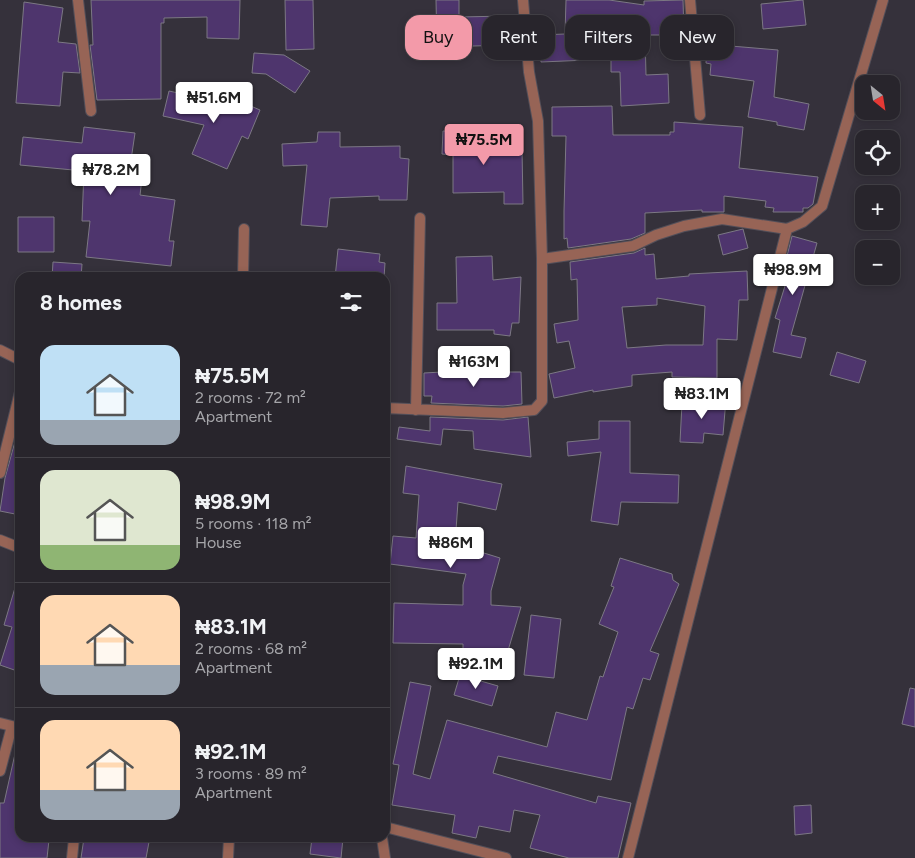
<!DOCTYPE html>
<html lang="en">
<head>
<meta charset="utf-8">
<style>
  :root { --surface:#28252c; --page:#343138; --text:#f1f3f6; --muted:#a5a5a9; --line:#444248; --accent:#f39aa9 }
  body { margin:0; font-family:Figtree,sans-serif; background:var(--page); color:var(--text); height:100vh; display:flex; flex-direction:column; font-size:19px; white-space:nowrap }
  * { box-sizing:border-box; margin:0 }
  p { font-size:16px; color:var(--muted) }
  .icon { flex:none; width:28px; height:28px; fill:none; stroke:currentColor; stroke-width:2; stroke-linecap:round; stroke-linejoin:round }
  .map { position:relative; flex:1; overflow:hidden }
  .sheet { position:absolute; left:15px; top:272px; width:375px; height:570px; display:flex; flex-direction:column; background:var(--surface); border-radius:15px; box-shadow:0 2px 8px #0003,0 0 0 1px var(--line) }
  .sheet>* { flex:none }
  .top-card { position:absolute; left:405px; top:15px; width:435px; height:45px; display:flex; gap:10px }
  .needle { width:32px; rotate:150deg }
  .buttons { position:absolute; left:855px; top:75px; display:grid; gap:10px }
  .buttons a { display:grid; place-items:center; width:45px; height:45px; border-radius:10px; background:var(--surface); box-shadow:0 2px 8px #0003,0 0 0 1px var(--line); font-size:25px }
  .price { position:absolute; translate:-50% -42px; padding:0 11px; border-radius:5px; background:#fff; color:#222; font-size:16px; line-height:32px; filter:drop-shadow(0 1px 2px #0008) }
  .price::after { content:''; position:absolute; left:50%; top:30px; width:15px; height:11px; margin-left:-8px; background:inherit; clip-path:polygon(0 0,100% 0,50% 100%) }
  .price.current { background:var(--accent); color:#111 }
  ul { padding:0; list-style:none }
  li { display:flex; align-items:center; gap:15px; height:125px; padding:0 25px }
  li+li { border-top:1px solid var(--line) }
  li span { display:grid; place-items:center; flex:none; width:140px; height:100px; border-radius:15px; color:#555 }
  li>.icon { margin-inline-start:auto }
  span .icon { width:60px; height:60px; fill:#fffc; stroke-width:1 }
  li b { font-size:21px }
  h2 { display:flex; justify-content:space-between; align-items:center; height:60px; padding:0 25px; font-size:21px }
  .chip { padding:0 18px; border-radius:15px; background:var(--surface); box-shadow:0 2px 8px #0003,0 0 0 1px var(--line); font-size:18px; line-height:45px }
  .chip.current { background:var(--accent); color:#111 }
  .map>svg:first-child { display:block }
</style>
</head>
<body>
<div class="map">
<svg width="915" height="858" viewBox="0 0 915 858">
  <rect width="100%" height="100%" fill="#35313b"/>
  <path fill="#4e356d" stroke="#7c7884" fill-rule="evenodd" d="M91,0H240L239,39L207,38V17L164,18V23H161V99L97,100L90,45H93Z
    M285,0H313L314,49L286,50Z
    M436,0H459V17L508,16L509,45L437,47Z
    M566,0H609L644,5V1L683,0L684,35H645L646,75L668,74L669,103L621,106L620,72H611V59L541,62L540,35L565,34Z
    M803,0L806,25L763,29L761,4Z
    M24,2L63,8L58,42L76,44L80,73L63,72L60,106L16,103Z
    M707,44L778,50L774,97L809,104L804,130L777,125V122L748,117L754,81L710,75L711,64L706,63Z
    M254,53L284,55L310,71L295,93L266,74L252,73Z
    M169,91L214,101L218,92L260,110L248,139L242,136L227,169L192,154L204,125L163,116Z
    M612,106L613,135H670V132H674V122L743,127L739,168L818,177L813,204L808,208H803V212H773L774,208L765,207L766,201L724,196V212H702V210L645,213V233L631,239L568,248L567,238L564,239V211L566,136H552V107Z
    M84,127L135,133L131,160L144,162L140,195L175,200L169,241H174L171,266L86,257L90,221H82L84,171L20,165L23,137L82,143Z
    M443,131L496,134L495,150L522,149L523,204H504V192L453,193V155L442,154Z
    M318,132H340V147L400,146V158L409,159L407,200H379V196L330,198L327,227L301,225L307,165L283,166L282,144L317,142Z
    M18,217H54V252H18Z
    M743,229L748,248L723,255L718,235Z
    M792,236L817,243L791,335L806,338L801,358L773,352L780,320L775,318L785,286L780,284Z
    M645,248V255L654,254L656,279L689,276V274L747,271L748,300H739L737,340L717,339V378L672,377V372L632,375V386L593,392V390L554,398L549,374L575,368L569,341L557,343L554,324L578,320L577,279L571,280L570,262L634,253ZM657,298L705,306L703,345H666L627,348L622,307L657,305Z
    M338,249L380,254L379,262L385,263L384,278H335Z
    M492,256L493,280L521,277L519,323H512L510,336L494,334V330H437V303H457L456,257Z
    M53,262L82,264L81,278H52Z
    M837,352L866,361L859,383L830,375Z
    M442,372H521L522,404L503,406L431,403L432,396H424V373Z
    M711,398L726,399L723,435L704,433L703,443L680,442L682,403L711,405Z
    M430,417L503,420L528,417L531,457L474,449L473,431L443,429L441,445L397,439L399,427L430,431Z
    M599,421H630V473L679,475L678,503L621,502L618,525L591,521L601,452L568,456L567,442L599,439Z
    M19,427H20V515L0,511L5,478Z
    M406,466L502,484L496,510L458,502L455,544L500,558L491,591V605L521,607L507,654H463V644L393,643L394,603L463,605V585L466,574L390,564L393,536L416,538L419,495L403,493Z
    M620,558L672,574L673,580L679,584L650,651L659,654L650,680L643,678L633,709L627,707L611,780L498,756L493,773L596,803L598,796L631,803L618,858H569L530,848L540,815L514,810L510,832L479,826L476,838L452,833L455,815L392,805L399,765L393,764L410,682L431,686L413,774L430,779L447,720L547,747L556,712L587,720L600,676L603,677L618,632L599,624L614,587L611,586Z
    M17,581L20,582V672L0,665L12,627L4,625Z
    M531,615L561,619L554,678L524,675Z
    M460,675L498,686L492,706L454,695Z
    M910,688L915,689V727L902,724Z
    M15,754L20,755V838L49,840L47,858H0V803H4Z
    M811,805L812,833L795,835L794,806Z
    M84,838H121L149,842L146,858H81Z
    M312,838H343L341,858L310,854Z"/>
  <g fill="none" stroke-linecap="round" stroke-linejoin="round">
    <g stroke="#534f59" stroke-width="12">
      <path id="minor" d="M78,0L91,111
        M690,0L700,115
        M542,259L633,246L656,235L684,226L722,219L787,229L803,222L822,206L883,0
        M243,278L244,229
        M0,350L20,360
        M385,408L503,413L534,410L542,401V259L538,121L529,72L523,0
        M416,410L420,218
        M385,457V408
        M0,473L20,392
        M0,540L20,548
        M385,668V699
        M0,723L20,728
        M0,771L12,726
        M385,827L506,858
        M382,838L385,858
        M72,858L74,838
        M228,858L229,838
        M628,858L787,229"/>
    </g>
    <use href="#minor" stroke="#976456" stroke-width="10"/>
  </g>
</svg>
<div class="buttons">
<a><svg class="needle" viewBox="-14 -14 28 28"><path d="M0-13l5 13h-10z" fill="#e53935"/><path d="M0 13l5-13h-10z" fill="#a5a5a9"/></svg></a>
<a><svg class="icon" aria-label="locate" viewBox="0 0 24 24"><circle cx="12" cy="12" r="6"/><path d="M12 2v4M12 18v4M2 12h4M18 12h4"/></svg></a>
<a>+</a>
<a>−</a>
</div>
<b class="price" style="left:214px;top:124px">₦51.6M</b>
<b class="price current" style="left:484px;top:166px">₦75.5M</b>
<b class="price" style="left:111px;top:196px">₦78.2M</b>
<b class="price" style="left:793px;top:296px">₦98.9M</b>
<b class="price" style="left:474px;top:388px">₦163M</b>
<b class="price" style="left:702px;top:420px">₦83.1M</b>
<b class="price" style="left:451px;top:569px">₦86M</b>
<b class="price" style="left:476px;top:690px">₦92.1M</b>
<div class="top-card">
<a class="chip current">Buy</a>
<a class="chip">Rent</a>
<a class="chip">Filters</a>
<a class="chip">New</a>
</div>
<section class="sheet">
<h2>8 homes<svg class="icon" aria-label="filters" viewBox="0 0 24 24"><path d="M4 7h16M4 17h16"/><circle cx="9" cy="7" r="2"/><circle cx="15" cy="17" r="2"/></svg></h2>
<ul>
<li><span style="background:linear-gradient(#bfe0f5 75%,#9aa5b1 0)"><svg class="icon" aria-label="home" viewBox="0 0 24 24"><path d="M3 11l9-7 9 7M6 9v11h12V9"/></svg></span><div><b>₦75.5M</b><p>2 rooms · 72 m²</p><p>Apartment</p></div></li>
<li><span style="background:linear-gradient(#dfe7d0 75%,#8fb573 0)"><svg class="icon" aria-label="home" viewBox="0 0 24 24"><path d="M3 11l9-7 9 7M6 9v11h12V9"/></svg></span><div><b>₦98.9M</b><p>5 rooms · 118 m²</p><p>House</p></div></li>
<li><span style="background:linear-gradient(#ffd9b3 70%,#9aa5b1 0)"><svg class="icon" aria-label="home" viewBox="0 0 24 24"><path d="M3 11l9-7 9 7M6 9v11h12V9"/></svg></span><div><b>₦83.1M</b><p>2 rooms · 68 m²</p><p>Apartment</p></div></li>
<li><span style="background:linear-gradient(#ffd9b3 70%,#9aa5b1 0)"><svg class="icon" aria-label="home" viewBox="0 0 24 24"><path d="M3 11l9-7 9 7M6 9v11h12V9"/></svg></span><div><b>₦92.1M</b><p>3 rooms · 89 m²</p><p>Apartment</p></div></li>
</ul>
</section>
</div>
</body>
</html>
